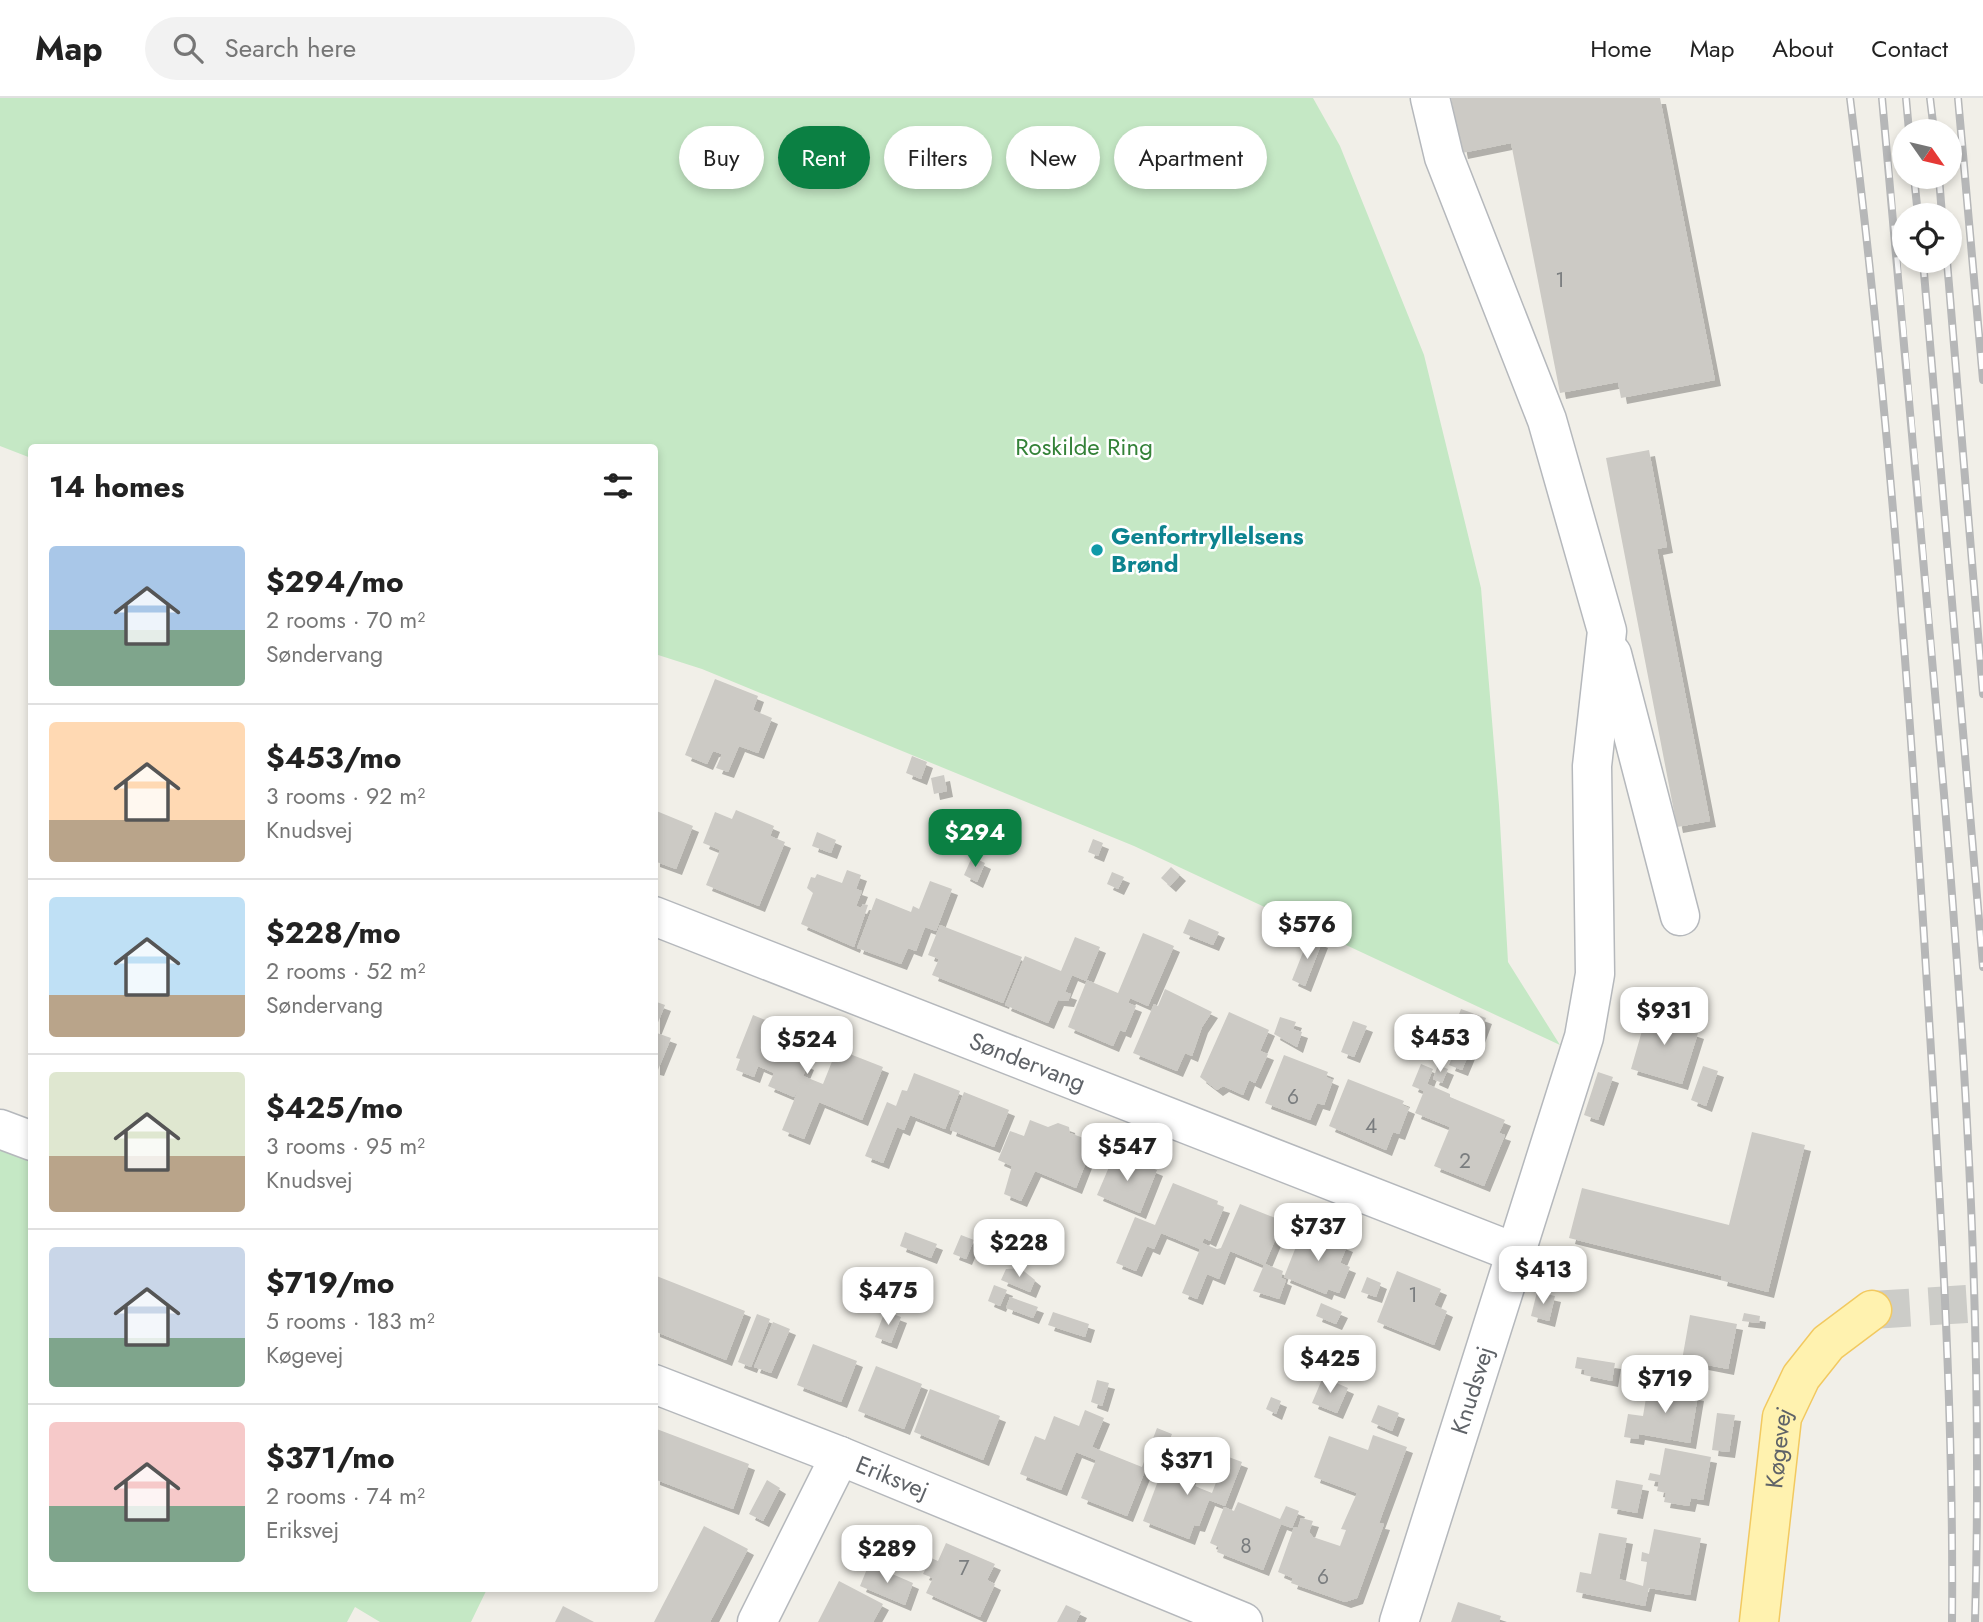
<!DOCTYPE html>
<html lang="en">
<head>
<meta charset="utf-8">
<style>
  :root { --surface:#fff; --page:#f2f2f2; --text:#222; --muted:#767676; --line:#e0e0e0; --accent:#0b8043 }
  body { margin:0; font-family:Jost,sans-serif; background:var(--page); color:var(--text); height:100vh; display:flex; flex-direction:column; font-size:26px; white-space:nowrap }
  * { box-sizing:border-box; margin:0 }
  p { font-size:23px; color:var(--muted) }
  .icon { flex:none; width:38px; height:38px; fill:none; stroke:currentColor; stroke-width:2; stroke-linecap:round; stroke-linejoin:round }
  .map { position:relative; flex:1; overflow:hidden }
  .details { position:absolute; left:28px; top:346px; width:630px; height:1148px; display:flex; flex-direction:column; background:var(--surface); border-radius:7px; box-shadow:0 4px 10px #0003 }
  .details>* { flex:none }
  .guide { position:absolute; left:679px; top:28px; width:665px; height:63px; display:flex; gap:14px }
  .needle { width:46px; rotate:124deg }
  .buttons { position:absolute; left:1892px; top:21px; display:grid; gap:14px }
  .buttons a { display:grid; place-items:center; width:70px; height:70px; border-radius:50%; background:var(--surface); box-shadow:0 4px 10px #0003; font-size:35px }
  .price { position:absolute; translate:-50% -60px; padding:0 16px; border-radius:14px; background:#fff; color:#222; font-size:23px; line-height:46px; filter:drop-shadow(0 2px 4px #0008) }
  .price::after { content:''; position:absolute; left:50%; top:42px; width:21px; height:16px; margin-left:-10px; background:inherit; clip-path:polygon(0 0,100% 0,50% 100%) }
  .price.current { background:var(--accent); color:#fff }
  ul { padding:0; list-style:none }
  li { display:flex; align-items:center; gap:21px; height:175px; padding:0 21px }
  li+li { border-top:2px solid var(--line) }
  li span { display:grid; place-items:center; flex:none; width:196px; height:140px; border-radius:7px; color:#555 }
  li>.icon { margin-inline-start:auto }
  span .icon { width:84px; height:84px; fill:#fffc; stroke-width:1 }
  li b { font-size:30px }
  h2 { display:flex; justify-content:space-between; align-items:center; height:84px; padding:0 21px; font-size:30px }
  .tag { padding:0 24px; border-radius:32px; background:var(--surface); box-shadow:0 4px 10px #0003; font-size:24px; line-height:63px }
  .tag.current { background:var(--accent); color:#fff }
  header { display:flex; align-items:center; gap:42px; box-sizing:border-box; height:98px; padding:0 35px; background:var(--surface); border-bottom:2px solid var(--line) }
  header strong { font-size:33px }
  nav { display:flex; gap:38px; margin-inline-start:auto; font-size:24px }
  .search { width:490px; height:63px; background:var(--page); display:flex; align-items:center; gap:18px; box-sizing:border-box; padding:0 24px; border-radius:38px; color:var(--muted); font-size:26px }
  .map>svg:first-child { display:block }
</style>
</head>
<body>
<header>
<strong>Map</strong>
<div class="search"><svg class="icon" aria-label="search" viewBox="0 0 24 24"><circle cx="10" cy="10" r="6"/><path d="M15 15l6 6"/></svg>Search here</div>
<nav><a>Home</a><a>Map</a><a>About</a><a>Contact</a></nav>
</header>
<div class="map">
<svg width="1983" height="1524" viewBox="0 0 1983 1524">
  <defs>
    <filter id="shadow"><feDropShadow dx="6" dy="6" stdDeviation="0" flood-color="#0004"/></filter>
  </defs>
  <rect width="100%" height="100%" fill="#f1efe8"/>
  <path fill="#c5e8c5" d="M0,0H1313L1340,48L1424,257L1481,490L1499,707L1508,864L1560,947L1134,748L702,571L655,556L654,350H32L31,360L0,348Z
    M0,1050L31,1063L32,1491H487L471,1524H380L355,1509L347,1524H0Z"/>
  <path fill="#cccac5" filter="url(#shadow)" d="M1451,0H1660L1715,282L1621,300L1618,284L1560,295L1511,45L1462,55Z
    M1649,352L1667,449L1657,451L1710,723L1677,729L1606,360Z
    M715,581L758,598L753,612L772,620L758,655L739,648L728,674L716,670L722,656L713,653L707,666L685,657Z
    M912,658L927,664L921,681L906,675Z
    M944,677L947,693L934,696L931,680Z
    M654,712L693,728L676,771L654,763Z
    M736,712L774,728L770,738L785,744L759,808L706,787L720,752L703,745L715,714L732,721Z
    M817,734L836,742L831,755L812,748Z
    M1093,741L1103,745L1098,758L1088,754Z
    M972,759L985,765L977,784L964,777Z
    M1171,769L1180,777L1170,788L1161,780Z
    M847,772L861,777L856,791L862,793L856,808L861,810L863,806L868,807L854,849L801,826L813,795L807,790L811,779L815,780L817,776L842,785Z
    M1112,774L1124,779L1118,791L1107,786Z
    M930,783L952,791L936,833L925,829L916,853L908,850L901,866L857,850L876,800L911,814L913,808L919,811Z
    M1189,821L1219,834L1213,847L1183,835Z
    M940,827L1022,859L1003,905L932,877L939,861L928,857Z
    M1143,835L1174,848L1148,908L1130,900L1128,905L1136,908L1125,934L1120,932L1113,948L1068,929L1087,882L1118,895Z
    M1075,839L1100,849L1086,883L1072,877L1065,894L1071,896L1068,903L1058,902L1048,925L1005,907L1025,858L1061,873Z
    M1309,839L1322,844L1305,888L1292,882Z
    M1165,891L1212,914L1202,929L1192,958L1185,955L1177,973L1133,955L1154,906L1158,908Z
    M654,903L665,907L655,932H654Z
    M1652,909L1677,916L1674,927L1698,935L1682,986L1631,971L1646,919L1649,920Z
    M1461,911L1486,920L1479,939L1454,929Z
    M1229,914L1269,932L1260,953L1268,956L1255,985L1249,982L1243,997L1223,988L1217,992L1200,979Z
    M753,917L794,934L789,946L796,949L792,959L808,966L803,978L823,986L837,951L883,969L862,1022L819,1004L804,1041L782,1032L801,985L794,999L768,988L774,975L758,968L754,979L736,972L740,961L736,960Z
    M1280,919L1296,924L1293,931L1302,934L1297,949L1274,936Z
    M1353,923L1367,928L1354,959L1341,954Z
    M654,934L671,940L658,972L654,971Z
    M1459,943L1472,948L1462,972L1449,967Z
    M1284,957L1328,974L1326,979L1333,982L1324,1007L1317,1005L1310,1022L1265,1005Z
    M1421,966L1433,971L1427,986L1450,996V999L1505,1022L1499,1035L1505,1037L1484,1088L1434,1068L1450,1029L1415,1015L1424,993L1412,988Z
    M1438,967L1448,971L1442,985L1433,981Z
    M1703,968L1718,973L1706,1008L1691,1002Z
    M1598,974L1613,979L1598,1022L1584,1017Z
    M914,975L960,993L945,1031L910,1017L904,1032L897,1029L883,1065L865,1058L887,1004L896,1008L902,992L907,993Z
    M1348,981L1404,1003L1402,1007L1409,1010L1399,1036L1393,1034L1386,1052L1329,1028Z
    M964,994L1009,1012L994,1049L950,1032Z
    M1030,1022L1048,1029L1058,1025L1069,1029L1070,1035L1094,1044L1076,1090L1035,1073L1021,1103L1004,1096L1012,1068L998,1062L1010,1033L1024,1038Z
    M1752,1034L1805,1047L1768,1194L1721,1182L1722,1178L1569,1140L1582,1090L1729,1127Z
    M1115,1055L1157,1072L1140,1115L1097,1097Z
    M1173,1085L1218,1103L1217,1107L1224,1109L1210,1143L1204,1140L1202,1145L1217,1151L1221,1150L1240,1106L1283,1123L1265,1166L1283,1173L1281,1180L1286,1182L1279,1201L1253,1193L1264,1167L1230,1153L1219,1181L1207,1176L1197,1201L1182,1195L1200,1151L1161,1135L1154,1151L1147,1148L1136,1173L1116,1165L1135,1119L1155,1127Z
    M1303,1131L1347,1148L1340,1165L1350,1169L1339,1195L1328,1191L1326,1196L1284,1179Z
    M905,1134L937,1146L931,1160L900,1148Z
    M961,1137L974,1142L966,1161L953,1156Z
    M1020,1170L1035,1182L1030,1194L1001,1182L1006,1171Z
    M1397,1173L1441,1191L1434,1207L1447,1213L1434,1247L1377,1224Z
    M654,1177L745,1213L726,1262L654,1233Z
    M1367,1179L1381,1185L1376,1199L1361,1194Z
    M994,1187L1007,1192L1000,1208L988,1203Z
    M1537,1194L1555,1198L1549,1223L1531,1218Z
    M1010,1199L1038,1209L1033,1220L1006,1210Z
    M1321,1205L1342,1214L1336,1226L1316,1218Z
    M885,1213L901,1219L891,1245L875,1239Z
    M1053,1214L1089,1226L1085,1239L1048,1227Z
    M1744,1215L1760,1218L1759,1225L1742,1223Z
    M757,1216L770,1221L751,1269L738,1264Z
    M1690,1217L1737,1226L1728,1271L1682,1262Z
    M773,1224L790,1231L771,1275L754,1269Z
    M813,1246L857,1263L841,1304L797,1287Z
    M1577,1259L1615,1265L1612,1283L1584,1277L1585,1272L1575,1270Z
    M876,1268L922,1286L904,1331L858,1313Z
    M1323,1279L1348,1290L1337,1315L1312,1305Z
    M1097,1282L1109,1285L1102,1308L1091,1304Z
    M1664,1285L1674,1286L1673,1293L1698,1297L1690,1345L1639,1336L1638,1341L1624,1339L1628,1316L1643,1318L1648,1288L1663,1291Z
    M930,1291L1000,1318L983,1362L914,1334Z
    M1271,1299L1281,1303L1276,1316L1266,1311Z
    M1378,1307L1399,1315L1392,1333L1371,1324Z
    M1085,1312L1104,1320L1092,1349L1142,1369L1157,1330L1172,1336L1156,1377L1145,1373L1127,1418L1081,1400L1096,1362L1076,1354L1061,1392L1020,1376L1035,1338L1045,1342L1054,1318L1079,1328Z
    M1717,1315L1735,1317L1729,1354L1712,1352Z
    M654,1330L749,1366L733,1411L654,1381Z
    M1373,1337L1407,1349L1379,1425L1384,1426L1357,1500L1345,1504L1291,1485L1293,1480L1278,1474L1294,1429L1298,1430L1301,1420L1313,1423L1309,1434L1313,1439L1340,1448L1346,1432L1341,1431L1357,1395L1314,1379L1329,1338L1368,1352Z
    M1665,1350L1711,1359L1703,1402L1691,1400L1689,1408L1664,1404L1666,1395L1657,1393L1659,1384L1648,1382L1650,1375L1660,1377Z
    M1174,1358L1195,1366L1189,1382L1193,1384L1192,1387L1212,1395L1226,1358L1242,1364L1225,1408L1209,1402L1199,1428L1194,1427L1189,1441L1143,1423L1161,1375L1166,1377Z
    M767,1382L780,1390L763,1423L749,1416Z
    M1616,1382L1643,1387L1637,1415L1611,1410Z
    M1238,1404L1280,1421L1286,1408L1299,1413L1292,1430L1281,1426L1263,1472L1217,1454L1219,1449L1210,1445L1224,1409L1234,1413Z
    M704,1428L748,1451L710,1524H654Z
    M1654,1431L1701,1440L1690,1497L1649,1490L1645,1508L1576,1494L1580,1474L1591,1476L1599,1435L1627,1440L1619,1481L1643,1488L1647,1464L1641,1463L1642,1454L1649,1456Z
    M946,1445L995,1466L987,1482L995,1486L980,1519L926,1495L933,1480L923,1476L931,1460L938,1463Z
    M869,1466L913,1485L905,1507L860,1488Z
    M839,1483L883,1506L873,1524H818Z
    M1458,1504L1501,1518L1499,1524H1451Z
    M1066,1507L1081,1514L1076,1524H1057Z
    M563,1508L594,1524H555Z"/>
  <g fill="none" stroke-linecap="round" stroke-linejoin="round">
    <path stroke="#ccccc8" stroke-width="38" stroke-dasharray="38 19" stroke-linecap="butt" d="M1872,1212L1983,1205"/>
    <g stroke="#b5b8bc" stroke-width="41">
      <g id="minor">
        <path d="M1612,556L1680,818"/>
        <path id="s1" d="M654,818L1516,1155"/>
        <path d="M0,1031L32,1043"/>
        <path id="s2" d="M654,1286L840,1358L1243,1524"/>
        <path d="M757,1524L840,1358"/>
        <path id="s3" d="M1399,1524L1584,939L1595,876L1592,668L1607,533L1547,322L1444,59L1430,0"/>
      </g>
    </g>
    <g stroke="#f2c960" stroke-width="41">
      <g id="major">
        <path id="s4" d="M1759,1524L1782,1319L1801,1279L1828,1245L1872,1212"/>
      </g>
    </g>
    <use href="#minor" stroke="#fff" stroke-width="38"/>
    <use href="#major" stroke="#fff2af" stroke-width="38"/>
    <g stroke="#b6b7b8" stroke-width="8">
      <path id="rail" d="M1850,0C1887,294 1909,591 1927,887C1940,1099 1954,1312 1952,1524
        M1882,0C1904,232 1924,464 1944,696C1967,972 1983,1247 1975,1524
        M1906,0L1909,33
        M1930,0L1934,33
        M1958,0L1983,282
        M1914,79L1918,117
        M1939,79L1942,117
        M1923,163L1983,869
        M1947,163L1983,596"/>
    </g>
    <use href="#rail" stroke="#fff" stroke-width="5" stroke-dasharray="16" stroke-linecap="butt"/>
  </g>
  <circle fill="#0f9aa8" stroke="#fff" stroke-width="2.5" cx="1097" cy="452" r="7"/>
  <g text-anchor="middle" stroke-width="5" stroke-linejoin="round" paint-order="stroke">
    <g font-size="21" fill="#7a7d7f">
      <text x="1560" y="189">1</text>
      <text x="1293" y="1006">6</text>
      <text x="1371" y="1035">4</text>
      <text x="1465" y="1070">2</text>
      <text x="1413" y="1204">1</text>
      <text x="1246" y="1455">8</text>
      <text x="964" y="1477">7</text>
      <text x="1323" y="1486">6</text>
    </g>
    <g font-size="24" fill="#348238" stroke="#fff">
      <text x="1084" y="357">Roskilde Ring</text>
    </g>
    <g font-size="24" font-weight="bold" fill="#0d838f" stroke="#fff" text-anchor="start">
      <text x="1111" y="446">Genfortryllelsens<tspan x="1111" dy="28">Brønd</tspan></text>
    </g>
    <g font-size="24" fill="#5f6368" stroke="#fff">
      <text dy="8" stroke="none"><textPath href="#s1" startOffset="401">Søndervang</textPath></text>
      <text dy="8" stroke="none"><textPath href="#s3" startOffset="243">Knudsvej</textPath></text>
      <text dy="8" stroke="none"><textPath href="#s4" startOffset="175">Køgevej</textPath></text>
      <text dy="8" stroke="none"><textPath href="#s2" startOffset="256">Eriksvej</textPath></text>
    </g>
  </g>
</svg>
<div class="buttons">
<a><svg class="needle" viewBox="-14 -14 28 28"><path d="M0-13l5 13h-10z" fill="#e53935"/><path d="M0 13l5-13h-10z" fill="#767676"/></svg></a>
<a><svg class="icon" aria-label="locate" viewBox="0 0 24 24"><circle cx="12" cy="12" r="6"/><path d="M12 2v4M12 18v4M2 12h4M18 12h4"/></svg></a>
</div>
<b class="price current" style="left:975px;top:771px">$294</b>
<b class="price" style="left:1307px;top:863px">$576</b>
<b class="price" style="left:1664px;top:949px">$931</b>
<b class="price" style="left:1440px;top:976px">$453</b>
<b class="price" style="left:807px;top:978px">$524</b>
<b class="price" style="left:1127px;top:1085px">$547</b>
<b class="price" style="left:1318px;top:1165px">$737</b>
<b class="price" style="left:1019px;top:1181px">$228</b>
<b class="price" style="left:1543px;top:1208px">$413</b>
<b class="price" style="left:888px;top:1229px">$475</b>
<b class="price" style="left:1330px;top:1297px">$425</b>
<b class="price" style="left:1665px;top:1317px">$719</b>
<b class="price" style="left:1187px;top:1399px">$371</b>
<b class="price" style="left:887px;top:1487px">$289</b>
<div class="guide">
<a class="tag">Buy</a>
<a class="tag current">Rent</a>
<a class="tag">Filters</a>
<a class="tag">New</a>
<a class="tag">Apartment</a>
</div>
<section class="details">
<h2>14 homes<svg class="icon" aria-label="filters" viewBox="0 0 24 24"><path d="M4 7h16M4 17h16"/><circle cx="9" cy="7" r="2"/><circle cx="15" cy="17" r="2"/></svg></h2>
<ul>
<li><span style="background:linear-gradient(#a9c7e8 60%,#7fa58c 0)"><svg class="icon" aria-label="home" viewBox="0 0 24 24"><path d="M3 11l9-7 9 7M6 9v11h12V9"/></svg></span><div><b>$294/mo</b><p>2 rooms · 70 m²</p><p>Søndervang</p></div></li>
<li><span style="background:linear-gradient(#ffd9b3 70%,#b9a48a 0)"><svg class="icon" aria-label="home" viewBox="0 0 24 24"><path d="M3 11l9-7 9 7M6 9v11h12V9"/></svg></span><div><b>$453/mo</b><p>3 rooms · 92 m²</p><p>Knudsvej</p></div></li>
<li><span style="background:linear-gradient(#bfe0f5 70%,#b9a48a 0)"><svg class="icon" aria-label="home" viewBox="0 0 24 24"><path d="M3 11l9-7 9 7M6 9v11h12V9"/></svg></span><div><b>$228/mo</b><p>2 rooms · 52 m²</p><p>Søndervang</p></div></li>
<li><span style="background:linear-gradient(#dfe7d0 60%,#b9a48a 0)"><svg class="icon" aria-label="home" viewBox="0 0 24 24"><path d="M3 11l9-7 9 7M6 9v11h12V9"/></svg></span><div><b>$425/mo</b><p>3 rooms · 95 m²</p><p>Knudsvej</p></div></li>
<li><span style="background:linear-gradient(#c9d6e8 65%,#7fa58c 0)"><svg class="icon" aria-label="home" viewBox="0 0 24 24"><path d="M3 11l9-7 9 7M6 9v11h12V9"/></svg></span><div><b>$719/mo</b><p>5 rooms · 183 m²</p><p>Køgevej</p></div></li>
<li><span style="background:linear-gradient(#f6c9c9 60%,#7fa58c 0)"><svg class="icon" aria-label="home" viewBox="0 0 24 24"><path d="M3 11l9-7 9 7M6 9v11h12V9"/></svg></span><div><b>$371/mo</b><p>2 rooms · 74 m²</p><p>Eriksvej</p></div></li>
</ul>
</section>
</div>
</body>
</html>
